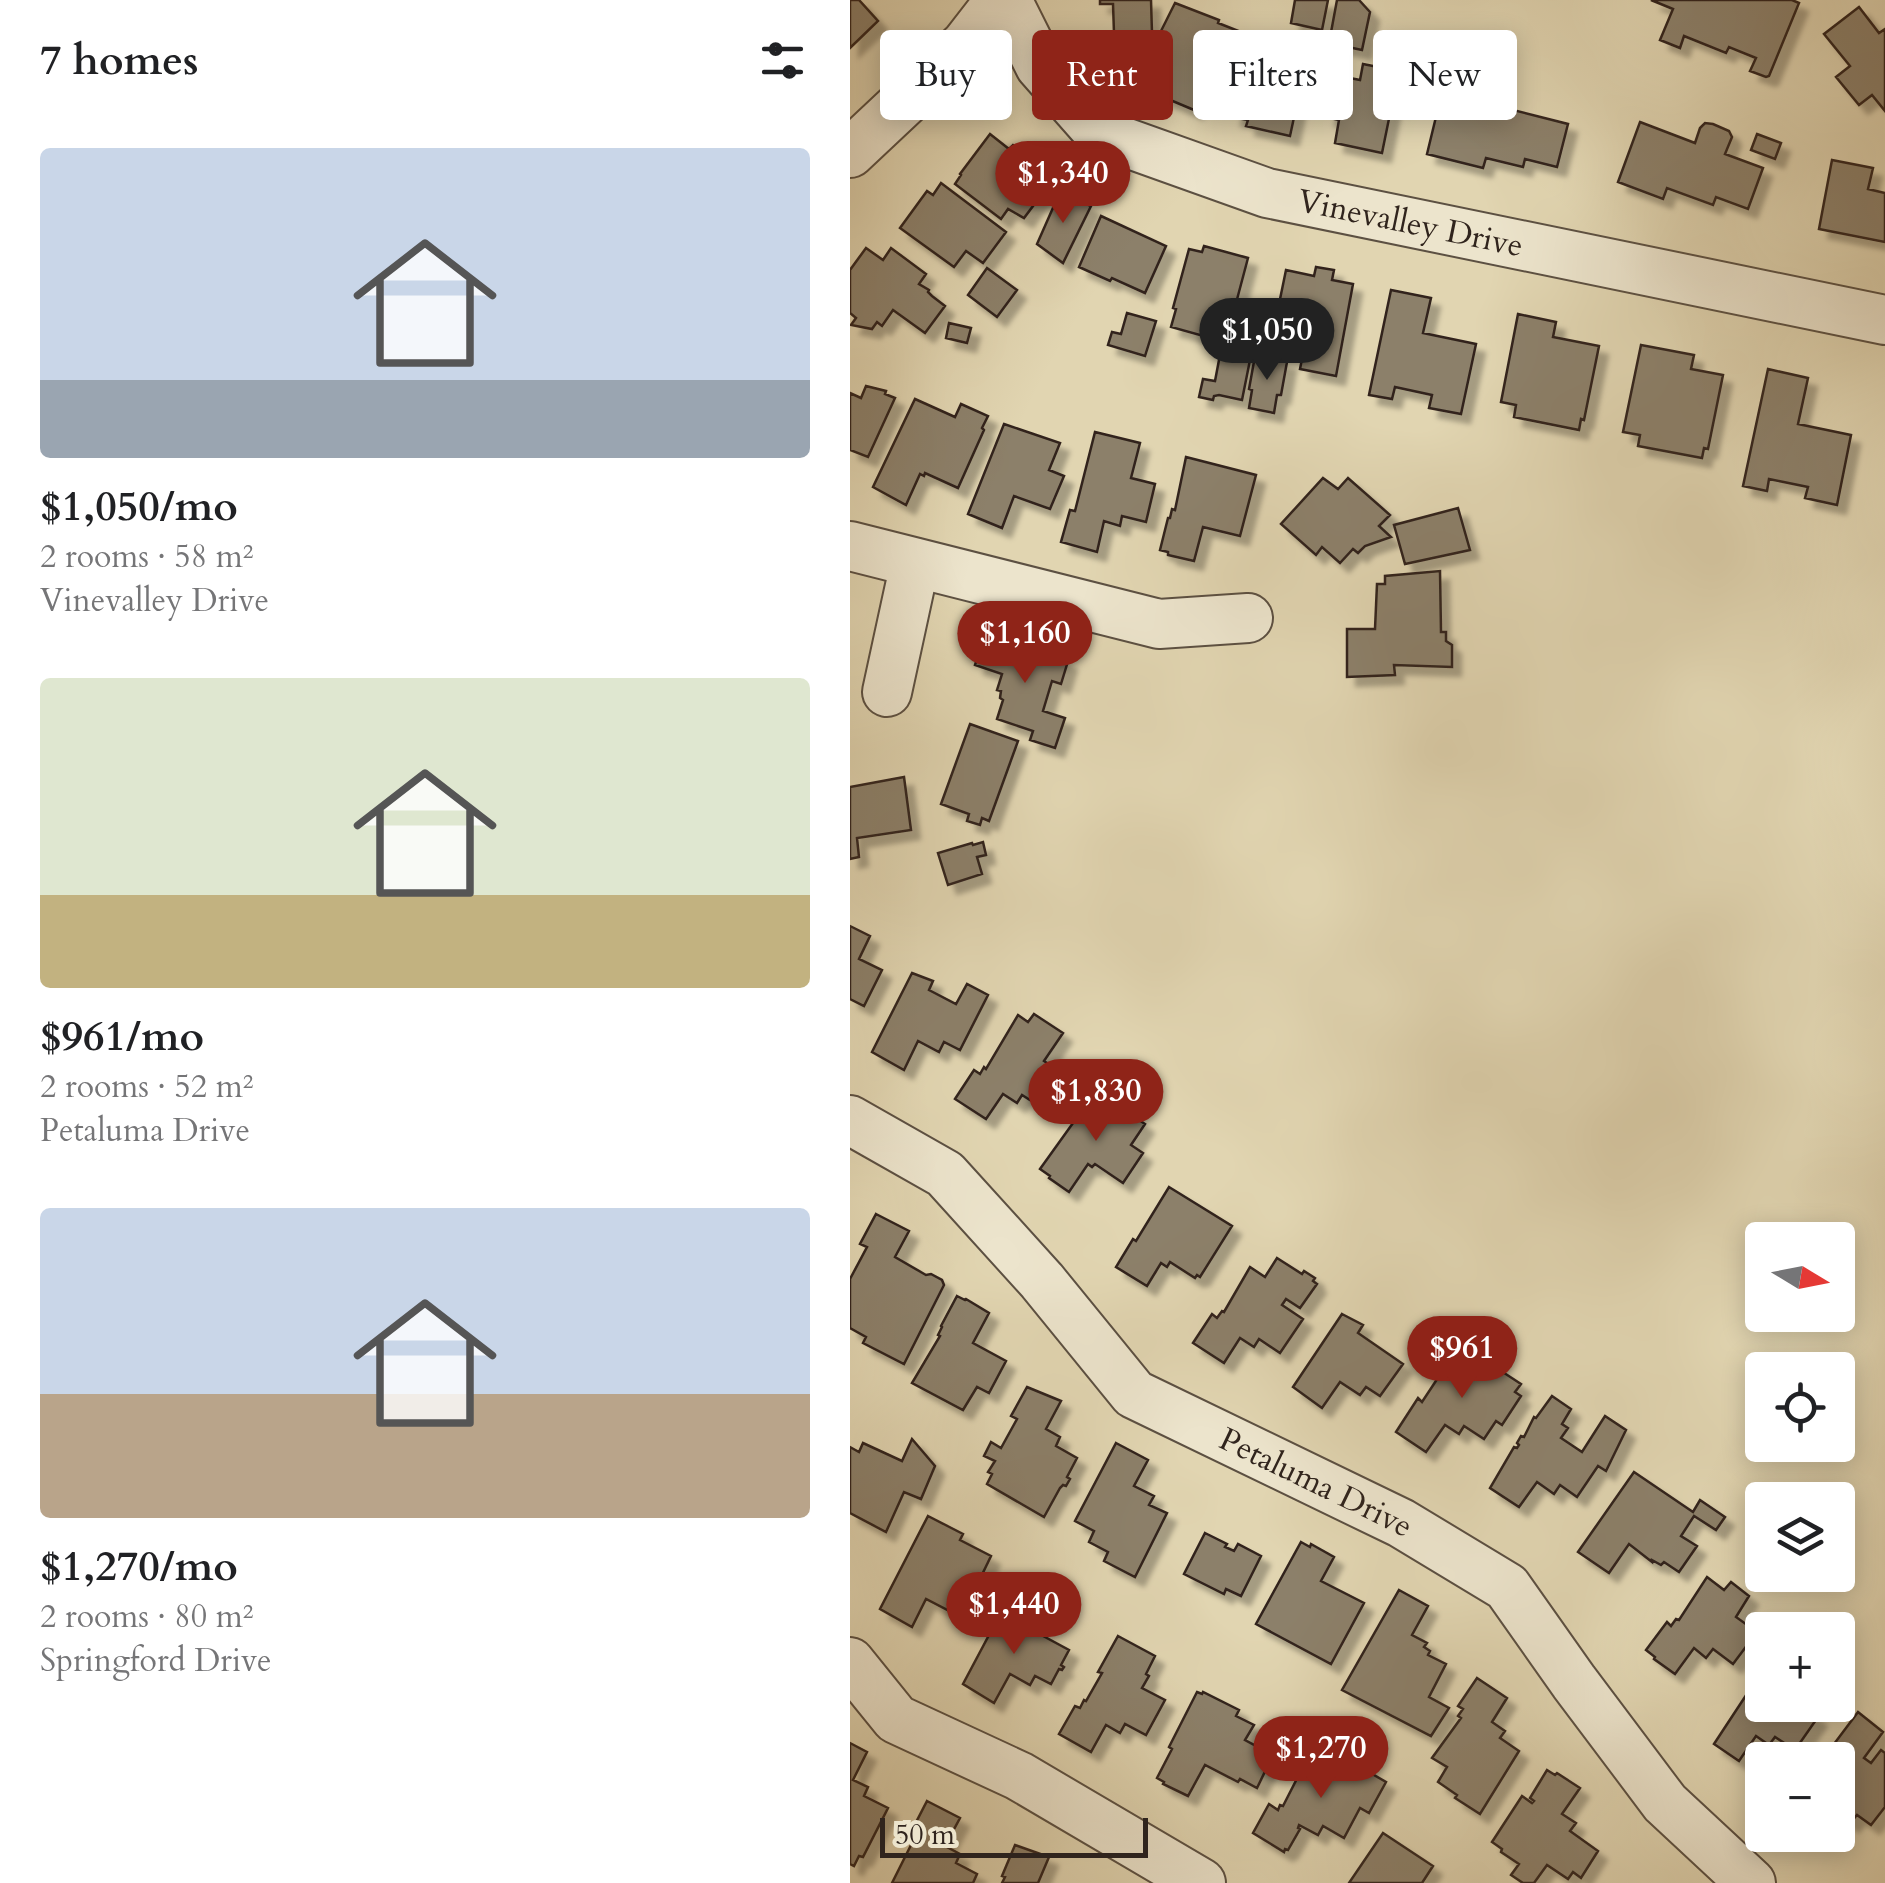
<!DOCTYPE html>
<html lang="en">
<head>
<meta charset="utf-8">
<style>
  :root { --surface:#fff; --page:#f6f6f6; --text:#202124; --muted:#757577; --accent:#8f2418 }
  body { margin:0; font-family:Cardo,serif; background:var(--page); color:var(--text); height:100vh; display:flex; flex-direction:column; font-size:38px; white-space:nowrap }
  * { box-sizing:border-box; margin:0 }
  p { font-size:32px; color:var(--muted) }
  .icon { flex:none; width:55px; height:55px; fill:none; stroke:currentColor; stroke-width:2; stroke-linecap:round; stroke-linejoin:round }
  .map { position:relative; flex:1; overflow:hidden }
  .drawer { display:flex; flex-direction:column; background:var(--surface); width:850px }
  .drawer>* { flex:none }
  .guide { position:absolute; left:30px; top:30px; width:855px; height:90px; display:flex; gap:20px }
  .needle { width:65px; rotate:100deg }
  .controls { position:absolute; left:895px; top:1222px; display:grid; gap:20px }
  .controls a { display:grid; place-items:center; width:110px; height:110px; border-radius:10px; background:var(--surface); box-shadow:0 5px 25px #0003; font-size:50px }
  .scale { position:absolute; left:30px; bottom:25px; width:268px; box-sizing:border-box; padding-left:10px; border:5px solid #30241d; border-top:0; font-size:28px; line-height:35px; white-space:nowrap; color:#30241d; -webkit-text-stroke:8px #ece4cc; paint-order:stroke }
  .price { position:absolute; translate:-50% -85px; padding:0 22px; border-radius:35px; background:var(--accent); color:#fff; font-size:32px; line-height:65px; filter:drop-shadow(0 2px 5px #0008) }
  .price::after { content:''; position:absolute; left:50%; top:60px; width:30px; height:22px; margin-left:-15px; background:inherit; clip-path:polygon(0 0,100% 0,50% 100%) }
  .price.selected { background:#222; color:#fff }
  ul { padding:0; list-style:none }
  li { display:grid; align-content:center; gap:20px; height:530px; padding:0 40px }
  li span { display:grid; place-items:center; height:310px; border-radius:10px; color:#555 }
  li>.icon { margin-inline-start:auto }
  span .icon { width:180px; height:180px; fill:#fffc; stroke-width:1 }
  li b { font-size:42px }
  h2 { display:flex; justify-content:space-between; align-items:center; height:120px; padding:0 40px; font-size:42px }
  .tag { padding:0 35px; border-radius:10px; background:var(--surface); box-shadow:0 5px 25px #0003; font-size:35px; line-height:90px }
  .tag.selected { background:var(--accent); color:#fff }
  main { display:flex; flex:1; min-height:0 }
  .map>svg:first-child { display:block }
</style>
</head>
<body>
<main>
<section class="drawer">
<h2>7 homes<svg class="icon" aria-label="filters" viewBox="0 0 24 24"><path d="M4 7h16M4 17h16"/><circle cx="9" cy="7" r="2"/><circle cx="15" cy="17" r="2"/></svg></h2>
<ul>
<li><span style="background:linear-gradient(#c9d6e8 75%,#9aa5b1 0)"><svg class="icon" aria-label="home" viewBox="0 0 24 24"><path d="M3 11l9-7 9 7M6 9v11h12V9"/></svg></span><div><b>$1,050/mo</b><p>2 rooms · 58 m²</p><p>Vinevalley Drive</p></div></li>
<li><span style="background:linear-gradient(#dfe7d0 70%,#c2b280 0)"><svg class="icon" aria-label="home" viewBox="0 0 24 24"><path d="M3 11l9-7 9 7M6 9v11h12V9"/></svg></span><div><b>$961/mo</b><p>2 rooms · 52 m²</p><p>Petaluma Drive</p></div></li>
<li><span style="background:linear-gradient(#c9d6e8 60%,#b9a48a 0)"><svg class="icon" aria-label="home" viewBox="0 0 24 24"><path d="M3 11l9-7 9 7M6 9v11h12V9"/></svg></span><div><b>$1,270/mo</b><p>2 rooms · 80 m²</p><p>Springford Drive</p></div></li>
</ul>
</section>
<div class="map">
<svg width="1035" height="1883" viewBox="0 0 1035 1883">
  <defs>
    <filter id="shadow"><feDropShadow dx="9" dy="9" stdDeviation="2.5" flood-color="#0004"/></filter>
  </defs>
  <rect width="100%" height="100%" fill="#e1d5b1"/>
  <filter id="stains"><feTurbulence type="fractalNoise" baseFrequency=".002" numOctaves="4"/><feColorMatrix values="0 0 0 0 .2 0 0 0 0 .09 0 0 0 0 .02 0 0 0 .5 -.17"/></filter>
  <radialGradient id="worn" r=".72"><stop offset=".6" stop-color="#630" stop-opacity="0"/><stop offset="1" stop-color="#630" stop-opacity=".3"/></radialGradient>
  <path fill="#8c806a" stroke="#30241d" stroke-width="2.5" filter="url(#shadow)" d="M0,0H9L28,21L0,48Z
    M250,0H301L302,33H264L263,4H250Z
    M445,0H478L472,30L441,23Z
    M487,0H509L520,12L512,50L479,43Z
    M801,0H942L949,3L919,76L916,77L900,71L906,58L879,47L876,53L834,36L830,48L810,40L823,9Z
    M325,3L369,20L368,23L391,32L367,97L351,91L344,110L294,89L315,35L310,33Z
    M1009,7L1029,33L1035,29V111L1022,95L1009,105L986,77L1000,66L974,34Z
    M399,54L435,62V66L454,71L440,136L396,126L398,120L382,117L396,58H398Z
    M513,64L558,73L551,106L542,104L532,153L485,143L489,120L476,117L485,75L510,80Z
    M592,92L718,124L707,167L675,159L673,167L636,158L633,168L577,154Z
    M790,122L845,143L850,128L855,123L863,124L879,131L882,137L875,154L913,168L898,209L866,197L863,205L817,188L813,199L768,182Z
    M140,134L159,149L163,145L172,151L176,146L201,165L185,187L192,194L174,218L158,209L151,219L105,184L111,175L110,174Z
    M907,134L931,143L925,159L901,150Z
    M982,160L1023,168L1018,189L1035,193V242L969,229Z
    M91,183L156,232L133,263L116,251L104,267L50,228L77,191L83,195Z
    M210,192L241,206L213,263L187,244Z
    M251,216L316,246L295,293L262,278L260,281L229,267Z
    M354,246L398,258L381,322L363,317L357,337L321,327L326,309L323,308L339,249L352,252Z
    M16,248L33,260L41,248L76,274L69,284L79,290L78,292L82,296L95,306L75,333L43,310L32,326L27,322L22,329L1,325L6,318L0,313V270Z
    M466,267L484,270L482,280L503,284L486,376L450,369L454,349L421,343L436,270L464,276Z
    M137,268L167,290L147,317L118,295Z
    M541,290L581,298L573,333L626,344L611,414L579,408L582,395L545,387L542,399L519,395Z
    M277,313L306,321L295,356L258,345L262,332L271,334Z
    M668,314L706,322L703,337L749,346L734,420L731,419L729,430L664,417L666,405L651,402Z
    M99,323L121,328L117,343L96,338Z
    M373,339L403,345L392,400L369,395L364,396L363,400L349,397L353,379L365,381Z
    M791,345L844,355L841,369L873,375L858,449L854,448L852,458L788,446L790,435L773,432Z
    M405,356L437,362L431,395H427L424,413L399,408L402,390L399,389Z
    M918,369L958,378L948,424L1001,435L987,505L955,498L958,487L919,479L917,491L893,486Z
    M16,386L36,391L35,394L45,398L18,457L0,450V393L11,398Z
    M65,399L105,417L111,404L138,416L132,428L134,430L108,488L75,473L74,476L70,474L56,505L23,487Z
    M154,424L210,443L199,470L214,476L200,509L164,496L152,528L118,514Z
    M245,432L290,443L281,478L305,484L296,522L272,516L270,526L254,521L247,552L211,542L220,510L225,511Z
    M336,457L406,475L390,536L353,527L344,561L318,555V552L310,550L318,518H320L322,509L325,510Z
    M473,478L488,489L498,478L540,515L529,526L541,537L515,546L508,553L503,549L490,563L472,547L466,555L431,524Z
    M608,508L620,550L555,564L544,525Z
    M590,571L591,632H596V641L602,645V667L544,665L545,675L497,677V629H525L527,584H535V576Z
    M135,634L218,661L211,684L202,681L193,711L215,718L205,748L180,740L183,731L147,719L153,700L150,698L151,691L147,690L152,674L125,665Z
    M120,724L168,741L139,821L132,818L130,825L117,821L119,814L91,804Z
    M54,777L61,830L7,838L9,857L0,859V787Z
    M133,842L136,855L127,857L132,874L98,885L88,853L122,843L123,845Z
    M0,926L20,936L9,959L32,970L14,1006L0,999Z
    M62,973L83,981L79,990L106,1004L117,984L138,995L110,1050L94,1042L89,1052L68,1041L54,1070L22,1052Z
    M184,1014L213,1033L194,1061L213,1074L191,1107L172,1095L167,1103L153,1094L136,1119L105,1099L124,1070L130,1074L134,1067L136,1069L168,1015L178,1022Z
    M246,1091L295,1124L281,1145L293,1153L273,1183L245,1164L242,1167L238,1164L219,1192L199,1178L200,1176L190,1169Z
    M319,1187L382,1226L350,1277L347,1275L345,1278L320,1262L317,1267L311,1263L297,1286L266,1267L283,1239L286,1241Z
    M26,1214L59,1231L45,1257L76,1275L81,1274L92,1280L94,1285L54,1364L13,1343L16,1337L0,1328V1279L17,1247L10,1244Z
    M427,1258L452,1274L454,1271L465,1278L463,1281L467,1284L450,1308L436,1299L432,1305L453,1319L430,1353L409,1339L404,1347L390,1338L374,1363L343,1343L362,1314L367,1318L372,1311L374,1312L400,1267L415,1277Z
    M107,1296L115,1300L116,1299L139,1313L123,1343L156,1361L139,1393L127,1387L113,1410L62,1383L90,1336L88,1335L92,1327L91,1326Z
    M492,1314L513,1325L508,1333L553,1364L530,1396L516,1387L510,1395L490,1382L472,1408L443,1387Z
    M613,1346L671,1384L665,1392L671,1396L652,1425L646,1421L634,1439L614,1426L609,1434L595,1425L576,1452L546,1432L568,1398L572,1402L607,1349L609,1351Z
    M177,1387L211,1401L196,1429L210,1437L206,1446L227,1458L217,1477L220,1479L216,1486L213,1485L210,1488L194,1517L137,1484L142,1474L138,1472L145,1461L134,1456L141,1442L151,1448L167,1419L161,1416Z
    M702,1396L721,1409L712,1424L718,1428L711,1438L732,1452L755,1416L776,1430L756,1471L748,1466L727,1497L710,1485L704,1494L687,1482L669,1507L640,1488L664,1447L667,1448L669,1445L667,1443L671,1436L674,1437L684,1417L686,1418Z
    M62,1439L85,1466L71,1499L54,1492L36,1532L0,1513V1447L9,1452L13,1443L52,1461Z
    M266,1443L298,1460L284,1486L304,1496L299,1505L317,1513L285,1577L254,1561L258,1552L239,1542L244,1531L225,1521Z
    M784,1472L843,1512L850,1500L875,1517L866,1530L844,1516L831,1536L847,1546L829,1572L814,1562L811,1565L802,1560V1562L779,1544L759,1573L728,1552Z
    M78,1516L113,1534L110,1540L141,1556L129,1581L143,1588L129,1617L114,1610L111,1617L76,1599L62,1627L30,1609Z
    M355,1533L377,1544L375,1547L384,1551L388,1544L411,1556L391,1596L376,1589L374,1594L334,1574Z
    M451,1542L460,1547L461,1544L484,1557L471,1581L514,1603L481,1664L406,1624Z
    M857,1577L874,1590L881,1582L899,1596L886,1617L907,1632L883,1664L863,1649L856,1658L844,1648L825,1674L804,1659L805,1657L796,1650L817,1622L821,1626L826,1619L829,1620Z
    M549,1590L578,1606L562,1635L577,1643L574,1647L580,1651L578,1655L596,1664L579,1697L599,1708L581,1736L492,1690Z
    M155,1605L175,1616L171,1624L219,1650L211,1665L214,1667L212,1670L209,1669L201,1684L185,1676L180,1685L160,1674L144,1703L113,1684Z
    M268,1636L305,1656L296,1674L299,1676L292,1688L315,1700L296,1735L275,1724L270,1733L256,1725L241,1752L209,1734L225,1706L230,1708L234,1700L236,1701L252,1673L248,1672Z
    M912,1671V1705H950L968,1717L945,1750L925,1737L919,1745L906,1736L889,1761L864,1744Z
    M627,1678L657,1698L642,1722L655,1731L650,1738L669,1751L630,1814L605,1798L607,1795L588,1782L597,1767L582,1758L611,1718L608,1716L613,1709L608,1706Z
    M347,1692L352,1694L353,1692L389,1710L386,1716L404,1725L395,1740L423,1755L407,1788L390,1779L388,1782L355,1765L338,1796L313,1784L314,1782L307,1778L322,1749L319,1747Z
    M1008,1712L1033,1732L1014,1758L1021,1763L1031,1750L1035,1753V1807L1021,1825L1007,1815L1000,1823L988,1814V1760H972Z
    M0,1743L17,1752L3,1780L18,1787L14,1796L38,1808L13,1857L9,1856L4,1866L0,1864Z
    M483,1751L536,1782L519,1813L510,1808L494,1838L473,1826L468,1835L449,1825L448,1828L450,1829L438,1850L435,1849L434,1852L403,1833L419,1804L428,1810L430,1805L433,1806L458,1757L475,1766Z
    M697,1770L705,1775L707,1773L730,1788L712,1814L726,1823L720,1831L748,1851L731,1878L723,1872L718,1879L697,1865L684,1883H673L661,1875L669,1864L651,1852L652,1849L642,1842L672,1796L682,1803L684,1801L680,1798Z
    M77,1801L110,1818L95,1846L110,1854L106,1863L127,1874L123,1883H42L66,1835L61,1832Z
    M533,1833L583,1866L572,1883H499Z
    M165,1845L199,1857L188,1883H152L155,1877L152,1876Z"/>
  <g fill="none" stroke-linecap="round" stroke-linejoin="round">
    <g stroke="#5c5042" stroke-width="52">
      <g id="minor">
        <path id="s1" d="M157,0L190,66L249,133L417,193L1035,320"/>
        <path d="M0,153L116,44L150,0"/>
        <path d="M0,546L309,624L398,618"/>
        <path d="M37,692L65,563"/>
        <path id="s2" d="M0,1120L95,1174L192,1281L284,1394L551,1523L657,1587L724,1682L815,1803L901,1883"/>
        <path d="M0,1662L46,1719L169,1776L351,1883"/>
      </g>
    </g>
    <use href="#minor" stroke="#ece4cc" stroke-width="48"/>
  </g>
  <g text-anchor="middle" stroke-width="8" stroke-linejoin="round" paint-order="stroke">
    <g font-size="32" fill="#30241d" stroke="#ece4cc">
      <text dy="11" stroke="none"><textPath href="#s1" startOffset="488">Vinevalley Drive</textPath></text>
      <text dy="11" stroke="none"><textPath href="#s2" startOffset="602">Petaluma Drive</textPath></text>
    </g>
  </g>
  <rect width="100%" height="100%" filter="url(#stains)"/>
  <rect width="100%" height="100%" fill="url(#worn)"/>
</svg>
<div class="controls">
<a><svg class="needle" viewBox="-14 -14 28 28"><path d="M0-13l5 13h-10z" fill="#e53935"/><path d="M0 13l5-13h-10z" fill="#757577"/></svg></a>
<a><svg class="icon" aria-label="locate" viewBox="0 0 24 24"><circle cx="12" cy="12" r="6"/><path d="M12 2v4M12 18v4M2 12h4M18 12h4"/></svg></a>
<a><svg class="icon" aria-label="layers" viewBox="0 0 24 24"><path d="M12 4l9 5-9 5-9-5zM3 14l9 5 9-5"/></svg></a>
<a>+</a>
<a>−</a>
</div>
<div class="scale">50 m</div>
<b class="price" style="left:213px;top:226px">$1,340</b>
<b class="price selected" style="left:417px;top:383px">$1,050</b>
<b class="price" style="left:175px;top:686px">$1,160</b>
<b class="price" style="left:246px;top:1144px">$1,830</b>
<b class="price" style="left:612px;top:1401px">$961</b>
<b class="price" style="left:164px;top:1657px">$1,440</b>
<b class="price" style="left:471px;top:1801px">$1,270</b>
<div class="guide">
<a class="tag">Buy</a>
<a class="tag selected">Rent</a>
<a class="tag">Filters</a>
<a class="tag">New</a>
</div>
</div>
</main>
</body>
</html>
